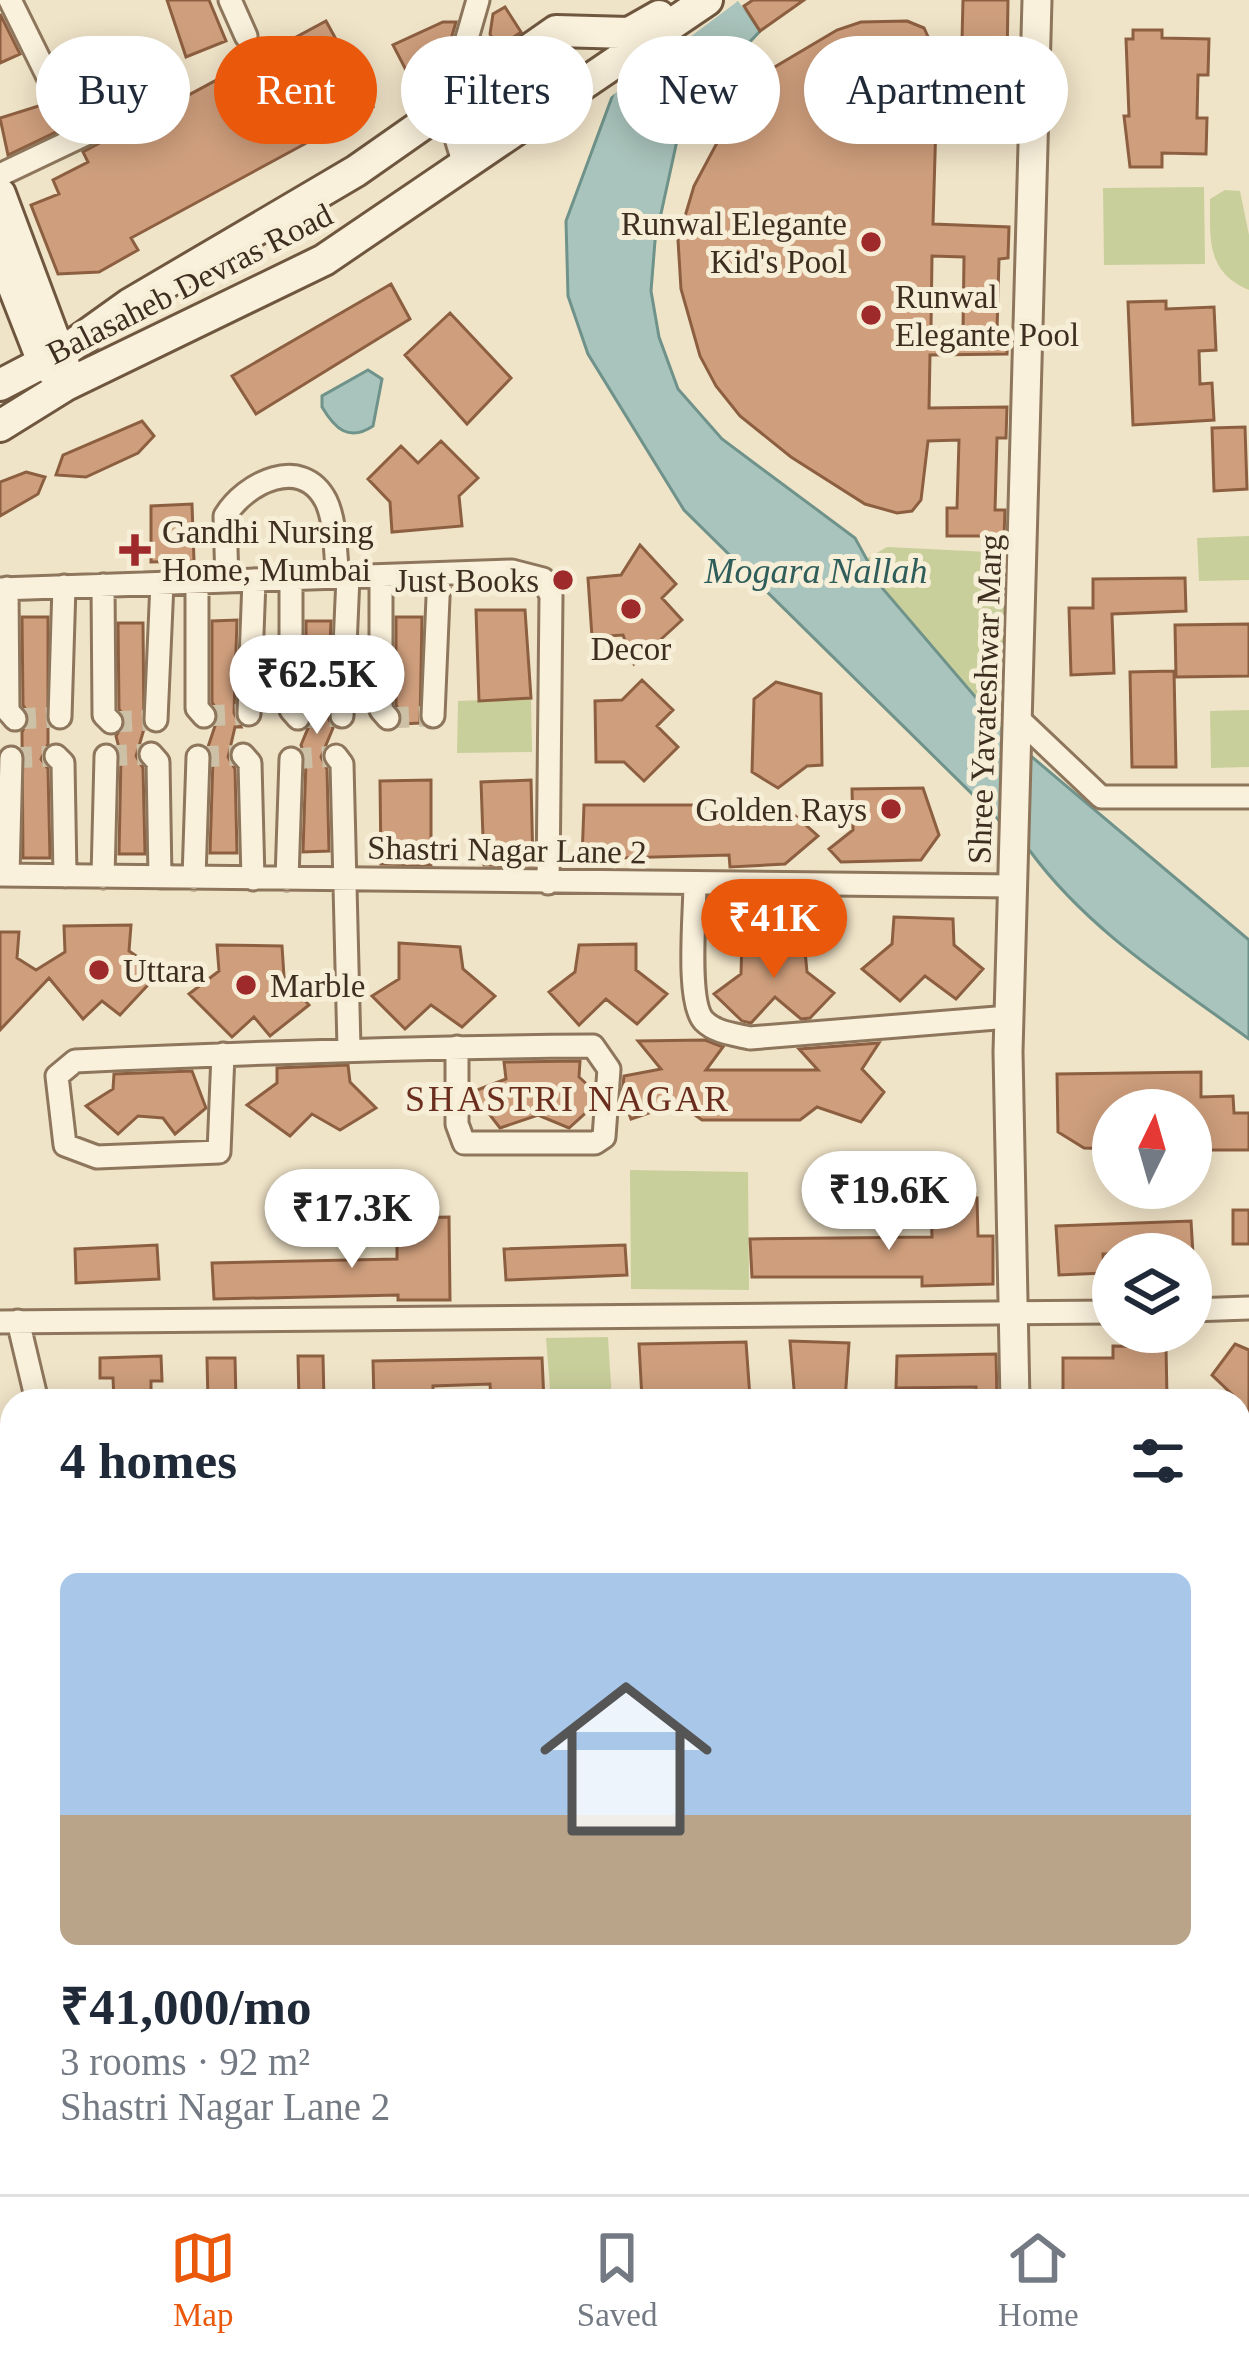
<!DOCTYPE html>
<html lang="en">
<head>
<meta charset="utf-8">
<style>
  :root { --surface:#fff; --page:#f2f2f3; --text:#1f2937; --muted:#747a83; --line:#e0e1e3; --accent:#ea580c }
  body { margin:0; font-family:Georgia,serif; background:var(--page); color:var(--text); height:100vh; display:flex; flex-direction:column; font-size:45px; white-space:nowrap }
  * { box-sizing:border-box; margin:0 }
  p { font-size:39px; color:var(--muted) }
  .icon { flex:none; width:66px; height:66px; fill:none; stroke:currentColor; stroke-width:2; stroke-linecap:round; stroke-linejoin:round }
  .map { position:relative; flex:1; overflow:hidden }
  .drawer { position:absolute; left:0px; top:1389px; width:1251px; height:807px; display:flex; flex-direction:column; background:var(--surface); border-radius:36px 36px 0 0; box-shadow:0 6px 30px #0003 }
  .drawer>* { flex:none }
  .hud { position:absolute; left:36px; top:36px; width:1179px; height:108px; display:flex; gap:24px }
  .needle { width:78px; rotate:5deg }
  .tools { position:absolute; left:1092px; top:1089px; display:grid; gap:24px }
  .tools a { display:grid; place-items:center; width:120px; height:120px; border-radius:50%; background:var(--surface); box-shadow:0 6px 30px #0003; font-size:60px }
  .price { position:absolute; translate:-50% -102px; padding:0 27px; border-radius:42px; background:#fff; color:#222; font-size:39px; line-height:78px; filter:drop-shadow(0 3px 6px #0008) }
  .price::after { content:''; position:absolute; left:50%; top:72px; width:36px; height:27px; margin-left:-18px; background:inherit; clip-path:polygon(0 0,100% 0,50% 100%) }
  .price.active { background:var(--accent); color:#fff }
  ul { padding:0; list-style:none }
  li { display:grid; align-content:center; gap:24px; height:636px; padding:0 60px }
  li span { display:grid; place-items:center; height:372px; border-radius:18px; color:#555 }
  li>.icon { margin-inline-start:auto }
  span .icon { width:216px; height:216px; fill:#fffc; stroke-width:1 }
  li b { font-size:51px }
  h2 { display:flex; justify-content:space-between; align-items:center; height:144px; padding:0 60px; font-size:51px }
  .pill { padding:0 42px; border-radius:54px; background:var(--surface); box-shadow:0 6px 30px #0003; font-size:42px; line-height:108px }
  .pill.active { background:var(--accent); color:#fff }
  .menu { display:flex; justify-content:space-around; align-items:center; height:168px; border-top:3px solid var(--line); background:var(--surface); font-size:33px; color:var(--muted) }
  .menu a { display:grid; justify-items:center; gap:6px }
  .menu .active { color:var(--accent) }
  .map>svg:first-child { display:block }
</style>
</head>
<body>
<div class="map">
<svg width="1249" height="2194" viewBox="0 0 1249 2194">
  <rect width="100%" height="100%" fill="#f0e4c8"/>
  <path fill="#c9cf9b" d="M1204,187L1205,264L1104,265L1103,188Z
    M1225,190L1240,191L1249,235V290C1206,272 1210,239 1210,199Z
    M1249,536V580L1199,581L1197,538Z
    M887,547L1010,553L998,724L883,589L866,559Z
    M531,698L532,752L457,753L458,701Z
    M1249,710V767L1211,768L1210,711Z
    M630,1170L748,1172L749,1290L631,1289Z
    M608,1337L612,1401H551L546,1338Z
    M0,1776L12,1793V2184H285L292,2194H0Z"/>
  <path fill="#a9c4bc" stroke="#6f938a" stroke-width="3" d="M648,0H749L744,7L760,31L714,80L678,136L655,241L651,291L659,337L678,389L722,439L855,538L883,589L1013,741L1249,940V1039C1171,982 1088,930 1030,851L684,510L588,354L568,296L566,221Z
    M368,370L382,379L373,426C349,442 335,429 322,407V396Z"/>
  <path fill="#f0e4c8" d="M642,0H755L751,7L765,28L760,31L738,1L605,101Z"/>
  <path fill="#cf9f7d" stroke="#8d5f41" stroke-width="3" fill-rule="evenodd" d="M167,0H209L226,41L186,57Z
    M753,0H804L760,31L744,6Z
    M963,0H1008L1006,121H960Z
    M505,7L521,32L497,49L490,34L493,14Z
    M0,14L20,54L0,63Z
    M326,21L373,107L131,238L138,250L99,272L58,274L31,205L59,194L53,180L88,162L83,152Z
    M907,21L924,28L929,39L951,121H936L933,224L1009,227L1008,258L999,259L997,331L1008,332L1007,354L930,355L929,408L1007,407L1006,438H997L995,510H1005L1004,536H947V508H957L959,440L928,441L921,500L912,511L897,513L865,504L791,457L740,416L716,386L700,356L681,289L678,240L694,186L742,96L773,68L837,30L861,22ZM932,256L964,257L963,331L931,328Z
    M443,22H456L436,91L422,101L393,45Z
    M1133,30H1162V38L1209,39L1208,75H1198L1197,118H1207L1206,154L1162,153V167H1130L1124,116H1129L1126,39H1133Z
    M99,87L110,106L8,155L0,118Z
    M391,284L410,319L256,414L232,376Z
    M1166,301V309L1214,307L1216,350L1199,351L1200,384L1212,383L1214,420L1133,425L1128,302Z
    M450,313L511,378L467,424L405,355Z
    M142,421L154,436L138,453L86,477L56,475L63,455Z
    M1245,427L1247,489L1214,491L1212,428Z
    M441,441L478,478L459,496L462,526L392,532L390,502L368,479L401,446L418,463Z
    M26,472L45,477L38,494L0,516V482Z
    M192,504L194,561L151,562V506Z
    M640,545L676,584L662,598L682,620L634,664L623,635L592,637L588,578L621,575Z
    M1185,578L1186,611L1112,614L1114,673L1071,675L1069,608H1093V579Z
    M476,610H525L531,698L479,701Z
    M22,617H48V744L41,759L48,769L50,858H23L22,732L30,717L23,705Z
    M396,617H422L420,723L402,724L396,704Z
    M237,620L234,713L241,727H235L228,757L235,769L237,853H210L213,758L208,747L219,714L212,702V621Z
    M306,621H331L327,715L333,728L321,757L327,769L329,851L303,852L306,760L301,745L313,716L306,704Z
    M118,623H143L144,729L136,756L143,768L145,854H119L121,756L116,736L126,719L119,709Z
    M1249,624V676L1176,677L1175,625Z
    M1174,671L1176,767H1132L1130,672Z
    M642,680L673,710L657,726L678,747L644,781L624,762H596L595,701L622,700Z
    M776,682L821,694L822,765L807,766L778,788L752,772L754,699Z
    M431,780V865L381,864L380,781Z
    M531,780L533,866L484,865L481,782Z
    M923,788L939,835L921,860L841,862L829,849L853,830L852,789Z
    M781,803L818,836L785,864L730,867L729,855L582,859L584,805H704L705,822L764,823Z
    M894,917L953,919L954,945L983,969L956,999L925,976L900,1001L862,969L892,944Z
    M131,925L129,951L160,972L120,1015L102,1001L83,1019L49,978L0,1030V932H19L17,958L36,970L65,952L64,926Z
    M742,939L804,940L807,972L834,993L810,1018L801,1019L775,997L751,1023L742,1021L714,994L741,974Z
    M399,943L460,947L463,969L495,996L462,1027L431,1005L405,1029L372,996L399,979Z
    M636,944V970L667,994L637,1024L606,999L579,1025L549,992L575,972L579,945Z
    M217,945L282,946L284,977L309,1005L270,1036L254,1017L232,1037L189,994L219,971Z
    M705,1040L723,1047L706,1070H818L799,1049L879,1043L862,1069L884,1092L861,1122L817,1107L800,1120H702L678,1103L631,1119L622,1095L624,1076L661,1069L638,1041Z
    M580,1061L579,1077L592,1089L591,1108L569,1128L538,1115L500,1128L472,1092L506,1079L504,1062Z
    M348,1065L350,1082L376,1108L340,1130L312,1114L290,1136L247,1105L277,1083V1068Z
    M192,1071L206,1108L175,1134L163,1118L138,1116L118,1134L86,1106L113,1089L114,1074Z
    M1201,1072V1097L1233,1096L1234,1113H1249V1150H1191V1110H1113V1149L1084,1148L1058,1132L1057,1074Z
    M977,1198L978,1236H993V1284L922,1286V1277H752L750,1239L932,1237L931,1200Z
    M1233,1210H1249V1244H1233Z
    M449,1217L450,1300H398V1295L214,1299L212,1263L397,1259V1218Z
    M1191,1221L1193,1254H1103L1104,1273L1059,1275L1056,1226Z
    M157,1245L159,1279L76,1283L75,1249Z
    M625,1245L627,1275L506,1280L504,1249Z
    M790,1341L849,1343L845,1401H795Z
    M746,1342L750,1398L642,1399L639,1344Z
    M1235,1344L1249,1350V1419L1239,1401L1212,1375Z
    M1113,1346L1166,1347L1167,1398L1063,1401V1358H1113Z
    M996,1354L997,1401H976V1387L896,1388L897,1356Z
    M161,1356L162,1381H151V1401H114L113,1378H100V1358Z
    M298,1356H323L324,1401H299Z
    M207,1358H235L236,1401H208Z
    M542,1358L544,1401H491L490,1384L433,1386V1401H374L373,1361Z"/>
  <g fill="none" stroke-linecap="round" stroke-linejoin="round">
    <path stroke="#ccc0a6" stroke-width="21" stroke-dasharray="21 10" stroke-linecap="butt" d="M204,716L249,714
      M298,718L342,716
      M388,718L433,716
      M15,719L60,717
      M111,722L156,720
      M106,756L151,754
      M198,757L243,755
      M11,758L56,756
      M291,759L336,756"/>
    <g stroke="#8d765c" stroke-width="27">
      <path id="minor" d="M230,0L246,36
        M464,165L447,108L478,0
        M0,175L126,115L129,107L105,69L53,87L10,0
        M381,576V710L388,718
        M291,579V710L298,718
        M227,581L225,516C245,483 302,454 326,501C336,522 335,554 338,577
        M197,582V708L204,716
        M103,585L104,715L111,722
        M7,588L8,711L15,719
        M0,589L512,571L543,579L551,596L548,883
        M249,714L254,580
        M342,716L348,577
        M433,716L439,574
        M60,717L64,586
        M156,720L162,583
        M1021,721L1101,797H1249
        M151,754L158,762L160,877
        M243,755L250,763L253,879
        M56,756L63,763L65,876
        M336,756L342,764L349,1048
        M0,875L1014,886
        M8,875L11,758
        M103,877L106,756
        M194,878L198,757
        M287,879L291,759
        M695,884C695,913 686,1002 704,1021C716,1033 734,1034 750,1038L1009,1017
        M223,1054L219,1152L97,1157L65,1145L57,1076L75,1061C248,1053 420,1047 593,1046L609,1069L604,1137L595,1143H464L457,1124V1047
        M1191,1310L1249,1308
        M18,1321L37,1401
        M0,1322L1113,1312
        M1239,1579H1249"/>
    </g>
    <g stroke="#8d765c" stroke-width="33">
      <path id="tertiary" d="M1015,1401L1008,1052L1037,0
        M1239,1692H1249
        M0,1706H12
        M1239,1717H1249
        M0,1731H12"/>
    </g>
    <g stroke="#6f573f" stroke-width="36">
      <path id="secondary" d="M0,194L65,368
        M0,252L43,362L58,376
        M0,385L63,352L130,304L356,171L556,31L629,33L659,16
        M0,426L66,385L324,260L707,0"/>
    </g>
    <use href="#minor" stroke="#faf1dc" stroke-width="21"/>
    <use href="#tertiary" stroke="#faf1dc" stroke-width="27"/>
    <use href="#secondary" stroke="#faf1dc" stroke-width="30"/>
  </g>
  <g fill="#9e2a2b" stroke="#f7eed8" stroke-width="4.5">
    <circle cx="871" cy="242" r="12"/>
    <circle cx="871" cy="315" r="12"/>
    <path d="M129 532h12v12h12v12h-12v12h-12v-12h-12v-12h12z"/>
    <circle cx="563" cy="580" r="12"/>
    <circle cx="631" cy="609" r="12"/>
    <circle cx="891" cy="809" r="12"/>
    <circle cx="99" cy="970" r="12"/>
    <circle cx="246" cy="985" r="12"/>
  </g>
  <g text-anchor="middle" stroke-width="10" stroke-linejoin="round" paint-order="stroke">
    <g font-size="33" fill="#3d2e20" stroke="#f7eed8" text-anchor="start">
      <text x="847" y="235" text-anchor="end">Runwal Elegante<tspan x="847" dy="38">Kid's Pool</tspan></text>
      <text x="895" y="308">Runwal<tspan x="895" dy="38">Elegante Pool</tspan></text>
      <text x="162" y="543">Gandhi Nursing<tspan x="162" dy="38">Home, Mumbai</tspan></text>
      <text x="539" y="592" text-anchor="end">Just Books</text>
      <text x="631" y="660" text-anchor="middle">Decor</text>
      <text x="867" y="821" text-anchor="end">Golden Rays</text>
      <text x="123" y="982">Uttara</text>
      <text x="270" y="997">Marble</text>
    </g>
    <g font-size="33" fill="#3d2e20" stroke="#f7eed8">
      <text transform="translate(189 283) rotate(-27)" y="12">Balasaheb Devras Road</text>
      <text transform="translate(984 699) rotate(-88)" y="12">Shree Yavateshwar Marg</text>
      <text transform="translate(507 849) rotate(1)" y="12">Shastri Nagar Lane 2</text>
    </g>
    <g font-size="36" font-style="italic" fill="#2f5d5a" stroke="#f7eed8">
      <text x="816" y="583">Mogara Nallah</text>
    </g>
    <g font-size="36" letter-spacing="3" fill="#6b2e1e" stroke="#f7eed8">
      <text x="568" y="1111">SHASTRI NAGAR</text>
    </g>
  </g>
</svg>
<div class="tools">
<a><svg class="needle" viewBox="-14 -14 28 28"><path d="M0-13l5 13h-10z" fill="#e53935"/><path d="M0 13l5-13h-10z" fill="#747a83"/></svg></a>
<a><svg class="icon" aria-label="layers" viewBox="0 0 24 24"><path d="M12 4l9 5-9 5-9-5zM3 14l9 5 9-5"/></svg></a>
</div>
<b class="price" style="left:317px;top:737px">₹62.5K</b>
<b class="price active" style="left:774px;top:981px">₹41K</b>
<b class="price" style="left:889px;top:1253px">₹19.6K</b>
<b class="price" style="left:352px;top:1271px">₹17.3K</b>
<div class="hud">
<a class="pill">Buy</a>
<a class="pill active">Rent</a>
<a class="pill">Filters</a>
<a class="pill">New</a>
<a class="pill">Apartment</a>
</div>
<section class="drawer">
<h2>4 homes<svg class="icon" aria-label="filters" viewBox="0 0 24 24"><path d="M4 7h16M4 17h16"/><circle cx="9" cy="7" r="2"/><circle cx="15" cy="17" r="2"/></svg></h2>
<ul>
<li><span style="background:linear-gradient(#a9c7e8 65%,#b9a48a 0)"><svg class="icon" aria-label="home" viewBox="0 0 24 24"><path d="M3 11l9-7 9 7M6 9v11h12V9"/></svg></span><div><b>₹41,000/mo</b><p>3 rooms · 92 m²</p><p>Shastri Nagar Lane 2</p></div></li>
</ul>
</section>
</div>
<nav class="menu">
<a class="active"><svg class="icon" aria-label="map" viewBox="0 0 24 24"><path d="M3 6l6-2 6 2 6-2v14l-6 2-6-2-6 2zM9 4v14M15 6v14"/></svg>Map</a>
<a><svg class="icon" aria-label="saved" viewBox="0 0 24 24"><path d="M7 4h10v16l-5-4-5 4z"/></svg>Saved</a>
<a><svg class="icon" aria-label="home" viewBox="0 0 24 24"><path d="M3 11l9-7 9 7M6 9v11h12V9"/></svg>Home</a>
</nav>
</body>
</html>
